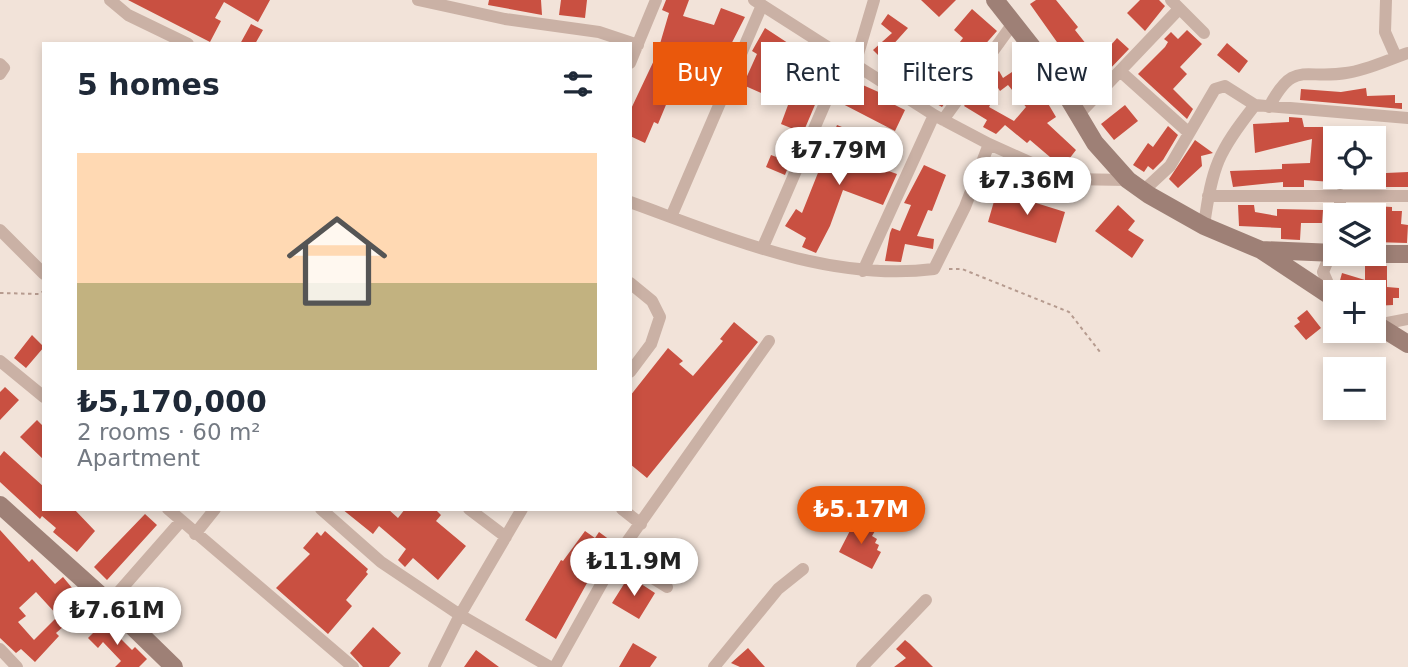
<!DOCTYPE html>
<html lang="en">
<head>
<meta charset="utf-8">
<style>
  :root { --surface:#fff; --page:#f6f6f7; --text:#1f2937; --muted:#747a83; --line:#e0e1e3; --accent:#ea580c }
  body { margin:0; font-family:"DejaVu Sans",sans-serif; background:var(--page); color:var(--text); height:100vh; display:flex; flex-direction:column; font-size:26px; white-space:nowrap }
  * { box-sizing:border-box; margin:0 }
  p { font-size:23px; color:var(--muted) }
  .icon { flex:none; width:38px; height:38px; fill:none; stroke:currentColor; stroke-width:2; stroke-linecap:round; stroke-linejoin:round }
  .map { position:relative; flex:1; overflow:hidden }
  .side { position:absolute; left:42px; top:42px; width:590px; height:469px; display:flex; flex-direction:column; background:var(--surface); border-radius:0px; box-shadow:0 4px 10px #0003 }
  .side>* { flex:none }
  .hud { position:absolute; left:653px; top:42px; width:649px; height:63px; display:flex; gap:14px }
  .buttons { position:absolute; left:1323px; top:126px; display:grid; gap:14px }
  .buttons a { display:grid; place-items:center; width:63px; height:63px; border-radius:0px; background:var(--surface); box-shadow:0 4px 10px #0003; font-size:35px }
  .price { position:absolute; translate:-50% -60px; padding:0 16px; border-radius:24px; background:#fff; color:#222; font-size:23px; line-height:46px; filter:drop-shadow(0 2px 4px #0008) }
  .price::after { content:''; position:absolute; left:50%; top:42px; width:21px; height:16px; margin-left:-10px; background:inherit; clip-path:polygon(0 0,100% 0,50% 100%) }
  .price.selected { background:var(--accent); color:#fff }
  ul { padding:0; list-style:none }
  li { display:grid; align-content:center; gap:14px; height:371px; padding:0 35px }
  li+li { border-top:2px solid var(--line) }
  li span { display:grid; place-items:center; height:217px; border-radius:0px; color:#555 }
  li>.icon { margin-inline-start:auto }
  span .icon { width:126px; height:126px; fill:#fffc; stroke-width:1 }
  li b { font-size:30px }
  h2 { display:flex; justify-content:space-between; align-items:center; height:84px; padding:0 35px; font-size:30px }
  .chip { padding:0 24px; border-radius:0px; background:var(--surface); box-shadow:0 4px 10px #0003; font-size:24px; line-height:63px }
  .chip.selected { background:var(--accent); color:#fff }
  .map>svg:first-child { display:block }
</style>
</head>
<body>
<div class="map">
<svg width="1408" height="667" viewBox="0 0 1408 667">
  <rect width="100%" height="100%" fill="#f2e3d9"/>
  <path fill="#c95041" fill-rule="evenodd" d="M128,0H270L258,22L224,2L215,18L221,21L210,42Z
    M489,0H541L542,15L488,5Z
    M561,0H587L585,18L559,15Z
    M666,0H689L683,16L714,25L721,8L745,17L721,64L725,66L707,104L673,88L658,124L654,122L645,143L630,136V111L657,54L669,13L662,10Z
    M921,0H956L939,17Z
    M1036,0H1056L1078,27L1075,30L1094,54L1100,49L1104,53L1117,38L1129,49L1085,95L1074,80L1077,78L1060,56L1064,52L1030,4Z
    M1140,0H1159L1165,6L1145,31L1127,13Z
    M972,9L997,31L974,57L977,59L942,107L901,84L911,67L928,77L939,61L943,64L963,38L954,30Z
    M888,14L908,28L881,58L873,50L892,33L881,24Z
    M251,24L263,30L255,44H240Z
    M765,28L826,68L808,97L817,100L803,133L781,124L788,105L743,85L757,54L752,51Z
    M1187,30L1202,44L1180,67L1187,74L1173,89L1193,109L1187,119L1138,74L1165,47L1168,42L1164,39L1171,32L1178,39Z
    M1227,43L1248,61L1239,73L1217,55Z
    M1021,66L1030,80L1037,78L1048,90L1043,95L1056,117L1047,123L1076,150L1066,163L1060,158L1057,163L1030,140L1027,143L1005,125L996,134L983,127L987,120L964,106L975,91L992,101L989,107L1014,121L1026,107L1008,85L1000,91L991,77L999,71L1003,78Z
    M847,78L883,94L881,98L905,110L895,131L837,101Z
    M1366,88L1367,96L1395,95V103H1402V109L1300,100L1301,89L1341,92Z
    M1125,105L1138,121L1114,140L1101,124Z
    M1289,117L1302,118L1304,127H1345L1344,138L1332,141V182L1304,180V187H1283V182L1233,187L1230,171L1282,169V164L1310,163L1312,139L1255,153L1253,124L1289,122Z
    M837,125L867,137L857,160L897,174L883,205L843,190L830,226L816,253L802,247L806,238L785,226L796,209L802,213Z
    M1168,126L1178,135L1163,160L1153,170L1148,166L1144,172L1133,165L1148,143L1153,147Z
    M1195,140L1213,153L1201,156L1202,166L1178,188L1169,179Z
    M771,155L790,162L785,175L766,167Z
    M924,165L946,175L932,211L928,210L917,236L934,239L933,249L905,244L901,262L885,261L890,233L892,228L900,231L911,205L904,203Z
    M1386,167V173L1408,172V187H1353L1354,177H1374V168Z
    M997,191L1065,212L1056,243L988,222Z
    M1118,205L1135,221L1128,230L1144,240L1132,258L1095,231Z
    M1238,205H1254L1255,212L1277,216V209L1323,210L1322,223H1301L1300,240L1281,239V228L1239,226Z
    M1355,205L1392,207V211H1402L1401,224L1408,225L1407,243L1374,242V215H1354Z
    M1365,266H1387V287L1399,288V298H1393V305L1374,306V292L1339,284L1342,273L1365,280Z
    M1307,310L1321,328L1306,340L1294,326L1300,322L1297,318Z
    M734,322L758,342L647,478L630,464V396L668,348L683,361L679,364L693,376L723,341L720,339Z
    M32,335L44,347L26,368L14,358Z
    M5,387L19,400L0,420V392Z
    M37,420L44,427V460L20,437Z
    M4,451L44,487V509H74L95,531L77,552L53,532L56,528L42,516L40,519L0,482V456Z
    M342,509H388L398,518L405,509H435L441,515L436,521L466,546L438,580L413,558L405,567L398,560L406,549L379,526L373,534Z
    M145,514L157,525L107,580L94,567Z
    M855,521L875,531L872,536L877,539L875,543L879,545L877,550L881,552L872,569L839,552Z
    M0,530L29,562L32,559L55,584L63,577L87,606L56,633L59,636L35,662L21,649L16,653L0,638ZM36,592L58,616L34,640L18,622L26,616L19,608Z
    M325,531L368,569L366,572L368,574L346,600L352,606L328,634L276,588L310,554L303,548L317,532L321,536Z
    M585,531L595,538L599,532L614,543L592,574L556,639L525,620L561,560L563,561Z
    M629,576L655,593L639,619L612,603Z
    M104,622L132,650L135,647L147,659L139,667H115L121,661L103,642L98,648L88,638Z
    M373,627L401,653L389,667H363L350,653Z
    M905,640L910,644L933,667H894L906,658L896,649Z
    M633,643L657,657L650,667H619Z
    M748,648L765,667H740L731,663Z
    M476,650L499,667H464Z"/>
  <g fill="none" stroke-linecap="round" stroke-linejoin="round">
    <path stroke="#b69b8f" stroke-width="2" stroke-dasharray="3.5 3.5" stroke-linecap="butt" d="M949,269H962L1069,312L1100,352
      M0,293L39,294L44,291"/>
    <path stroke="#cab1a5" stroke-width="12" d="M110,0L128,15L188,44
      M418,0L505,19L599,32L638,45
      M754,0L934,115L989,144L1067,179L1128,180
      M1171,0L1204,33
      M1386,0L1385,32L1396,57
      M630,63L656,0
      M0,64L4,68L0,74
      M855,64L874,0
      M1120,71L1188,132
      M1269,107C1294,59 1304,80 1346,73C1368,70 1387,60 1408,53
      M1077,116L1179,9
      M943,120L1014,22
      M1143,191L1170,166L1215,89L1225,86L1255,105
      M1208,196H1408
      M630,202C727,237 829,282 934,269L965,207L989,144
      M1340,215V195
      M671,217L762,5
      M1204,226C1212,166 1218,152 1255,105L1408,118
      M0,230L44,274
      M763,247L845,57
      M863,271L934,115
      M630,283L652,301L660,317L651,344L630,372
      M1333,295L1323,272L1328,260L1339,254
      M1377,325L1408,319
      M0,361L44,397
      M168,509L353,667
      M321,509L381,562L460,615L550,667
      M469,509L506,537
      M622,509L641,524
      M195,534L215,509
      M617,556L667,587
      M109,603L181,521
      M0,649L17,667
      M434,667L460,615L522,509
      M555,667L617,556L769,341
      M714,667L778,589L803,569
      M862,667L926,600"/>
    <path stroke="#9e8076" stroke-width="18" d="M995,0L1055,76L1095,143L1128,180L1149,195L1204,226L1261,250L1335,299
      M1261,250L1335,253
      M1366,254H1408
      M1374,323L1408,344
      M0,505L98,593L174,667"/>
  </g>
</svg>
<div class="buttons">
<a><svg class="icon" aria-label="locate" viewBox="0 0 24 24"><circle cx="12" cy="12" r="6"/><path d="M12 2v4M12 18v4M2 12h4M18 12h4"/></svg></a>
<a><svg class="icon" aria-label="layers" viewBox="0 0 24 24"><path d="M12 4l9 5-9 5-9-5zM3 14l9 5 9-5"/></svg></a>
<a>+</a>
<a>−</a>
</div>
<b class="price" style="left:839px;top:187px">₺7.79M</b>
<b class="price" style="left:1027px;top:217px">₺7.36M</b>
<b class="price selected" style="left:861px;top:546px">₺5.17M</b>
<b class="price" style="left:634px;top:598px">₺11.9M</b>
<b class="price" style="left:117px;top:647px">₺7.61M</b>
<div class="hud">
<a class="chip selected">Buy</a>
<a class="chip">Rent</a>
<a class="chip">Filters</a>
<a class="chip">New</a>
</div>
<section class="side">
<h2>5 homes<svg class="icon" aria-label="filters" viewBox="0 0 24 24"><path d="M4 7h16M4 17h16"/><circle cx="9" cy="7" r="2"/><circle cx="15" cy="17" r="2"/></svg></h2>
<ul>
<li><span style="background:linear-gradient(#ffd9b3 60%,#c2b280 0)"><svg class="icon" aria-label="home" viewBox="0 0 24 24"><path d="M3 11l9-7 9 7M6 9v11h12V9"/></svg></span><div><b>₺5,170,000</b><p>2 rooms · 60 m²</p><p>Apartment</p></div></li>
</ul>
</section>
</div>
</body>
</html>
